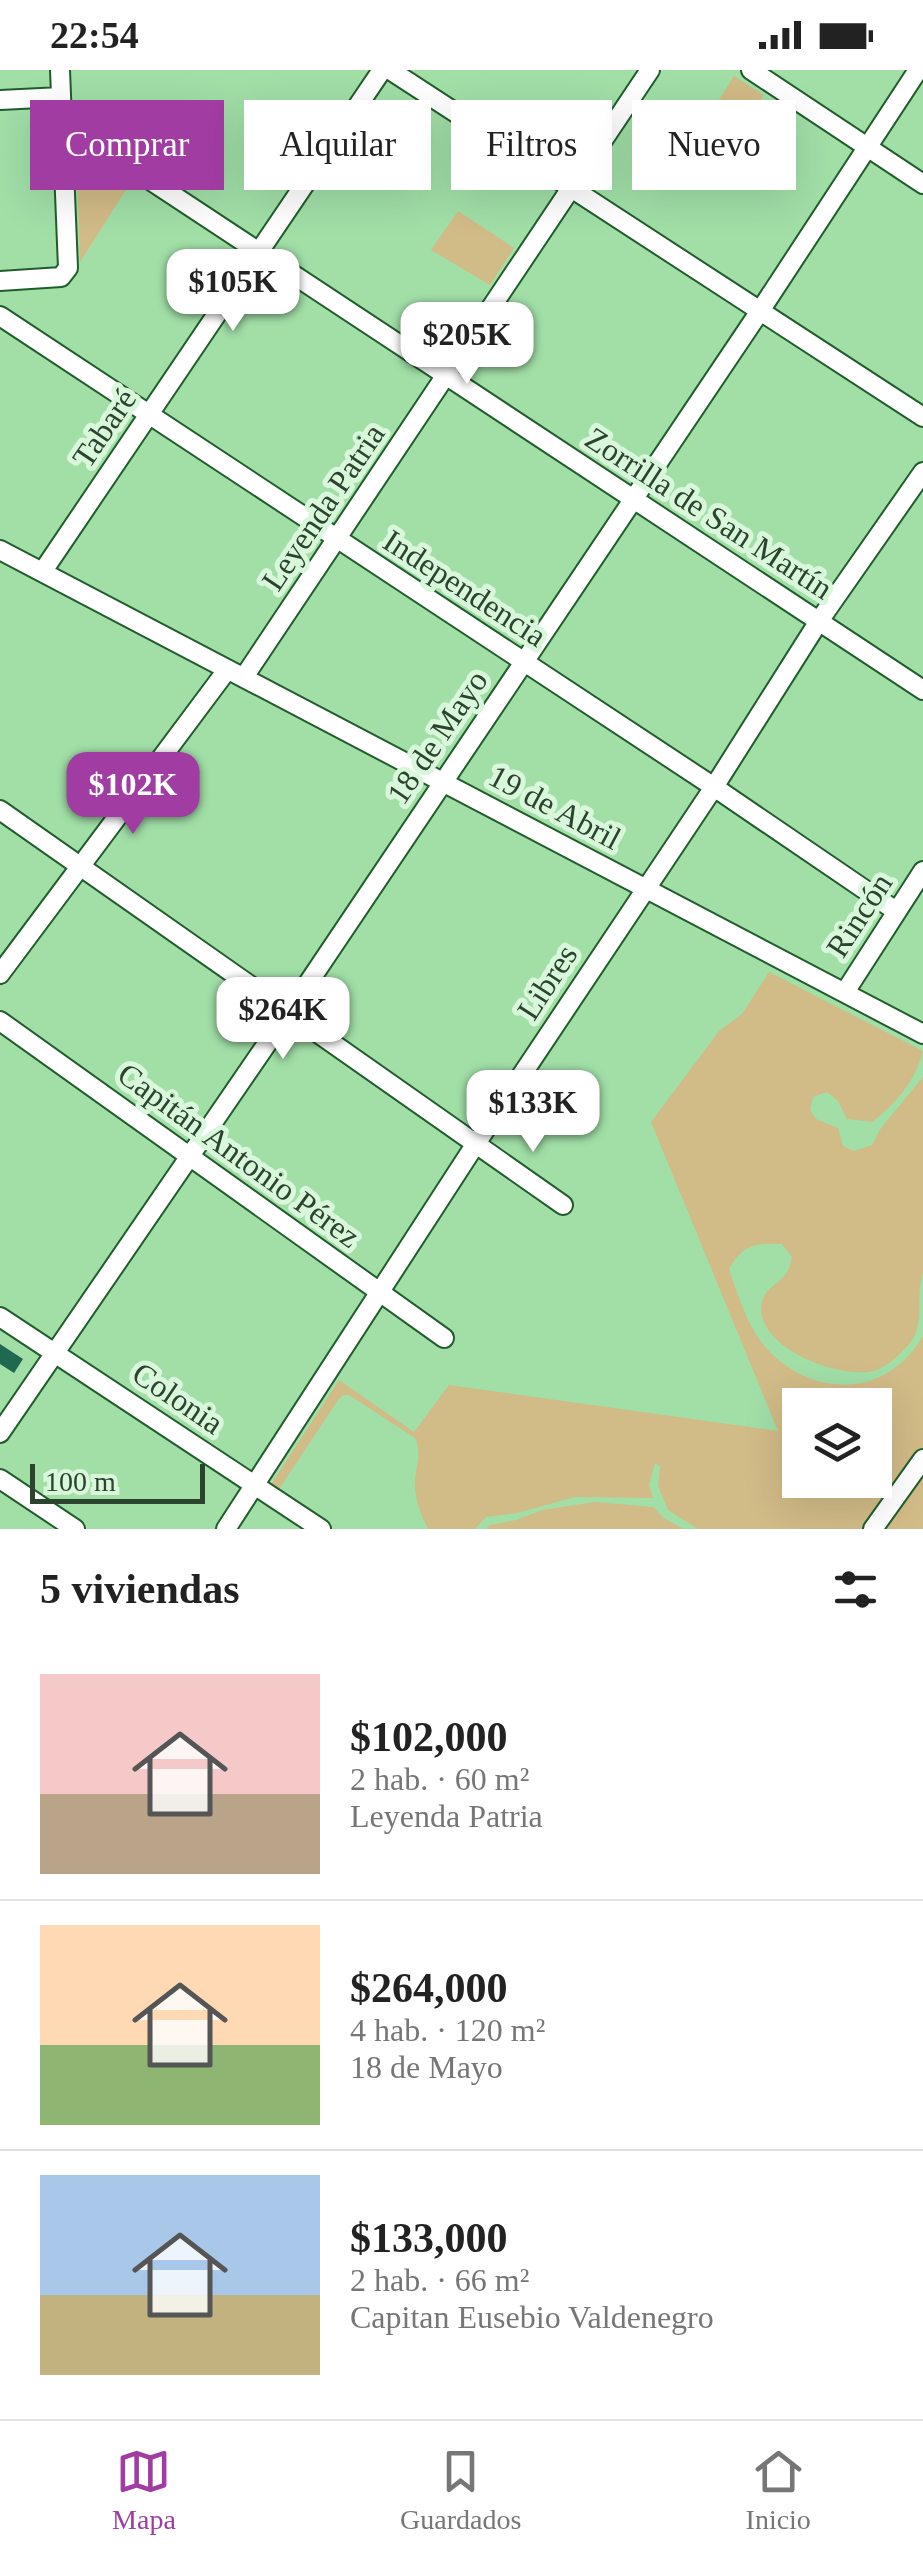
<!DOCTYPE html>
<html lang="es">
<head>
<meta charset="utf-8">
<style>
  :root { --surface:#fff; --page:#f2f2f2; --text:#222; --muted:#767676; --line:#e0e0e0; --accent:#a03ca2 }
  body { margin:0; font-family:Georgia,serif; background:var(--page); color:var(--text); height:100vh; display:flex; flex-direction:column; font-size:38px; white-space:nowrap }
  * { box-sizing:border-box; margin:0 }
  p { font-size:32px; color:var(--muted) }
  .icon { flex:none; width:55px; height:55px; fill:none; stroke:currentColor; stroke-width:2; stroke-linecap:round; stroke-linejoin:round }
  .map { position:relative; height:1459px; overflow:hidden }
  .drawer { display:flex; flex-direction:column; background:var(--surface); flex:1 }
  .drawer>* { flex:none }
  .guide { position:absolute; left:30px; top:30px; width:865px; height:90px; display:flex; gap:20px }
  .fabs { position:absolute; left:782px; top:1318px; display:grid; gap:20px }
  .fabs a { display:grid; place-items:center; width:110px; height:110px; border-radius:0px; background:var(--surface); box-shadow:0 10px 40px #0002; font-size:50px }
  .scale { position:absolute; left:30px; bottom:25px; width:175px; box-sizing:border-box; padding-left:10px; border:5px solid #2b442e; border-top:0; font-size:28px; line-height:35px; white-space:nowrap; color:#2b442e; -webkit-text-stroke:8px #d9f7db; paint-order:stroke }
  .price { position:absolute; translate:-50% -85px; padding:0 22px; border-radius:20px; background:#fff; color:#222; font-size:32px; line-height:65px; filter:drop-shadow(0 2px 5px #0008) }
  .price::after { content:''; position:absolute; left:50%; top:60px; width:30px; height:22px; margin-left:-15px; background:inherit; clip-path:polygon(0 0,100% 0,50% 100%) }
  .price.current { background:var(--accent); color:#fff }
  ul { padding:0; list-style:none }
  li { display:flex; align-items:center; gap:30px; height:250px; padding:0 40px }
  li+li { border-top:2px solid var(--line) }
  li span { display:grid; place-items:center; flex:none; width:280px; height:200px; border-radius:0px; color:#555 }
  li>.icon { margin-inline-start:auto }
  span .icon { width:120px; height:120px; fill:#fffc; stroke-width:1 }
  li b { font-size:42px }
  h2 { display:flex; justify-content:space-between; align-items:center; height:120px; padding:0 40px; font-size:42px }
  .chip { padding:0 35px; border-radius:0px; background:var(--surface); box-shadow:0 10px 40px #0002; font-size:35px; line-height:90px }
  .chip.current { background:var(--accent); color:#fff }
  .status { display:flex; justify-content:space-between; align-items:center; height:70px; padding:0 50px; background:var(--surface); direction:ltr }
  .status svg { height:28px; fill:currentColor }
  .tabs { display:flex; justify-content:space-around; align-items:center; height:140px; border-top:2px solid var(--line); background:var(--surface); font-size:28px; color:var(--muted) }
  .tabs a { display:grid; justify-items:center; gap:5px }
  .tabs .current { color:var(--accent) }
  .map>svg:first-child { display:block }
</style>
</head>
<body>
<div class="status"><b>22:54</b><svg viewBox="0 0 49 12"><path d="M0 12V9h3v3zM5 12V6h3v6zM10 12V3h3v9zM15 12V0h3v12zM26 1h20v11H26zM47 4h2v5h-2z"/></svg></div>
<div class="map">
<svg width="923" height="1459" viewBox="0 0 923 1459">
  <rect width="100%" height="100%" fill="#a1dfa7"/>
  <path fill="#d1bb87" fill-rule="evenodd" d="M734,6L764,25L709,113L678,94Z
    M79,77L129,115L80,192L76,80Z
    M458,141L514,178L490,215L431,180Z
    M769,902L923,981C916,1010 895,1035 872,1052L847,1049L838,1031L827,1022L813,1027L810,1040L816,1049L838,1058L843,1076L854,1081L872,1075L881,1058L923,1007V1203C916,1222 923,1247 915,1265C909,1277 888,1297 874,1301C839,1309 762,1280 761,1239C761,1219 778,1216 787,1202C790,1198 790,1192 792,1187L782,1174C754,1173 743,1175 729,1199C739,1227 748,1261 771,1283C819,1330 889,1325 923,1266V1395L877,1459H698L668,1440L658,1416L660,1396L655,1393L649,1415L653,1428L575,1427L517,1443L486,1447L475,1459H428C422,1446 416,1433 415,1418C414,1400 423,1384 415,1368L349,1325H343L338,1330L275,1425L268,1419L339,1310L414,1362L449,1315L778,1361L651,1052L719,961L742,944ZM800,1335H875V1410H800Z
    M923,1405V1459H883Z
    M595,1432L653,1437L665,1449L684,1459H486L490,1455L516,1450L542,1440Z"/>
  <path fill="#216850" d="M0,1274L23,1289L14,1303L0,1294Z"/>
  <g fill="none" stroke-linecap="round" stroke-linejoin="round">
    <g stroke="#215d2c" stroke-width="22">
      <path id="minor" d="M390,0L923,347
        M751,0L923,114
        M0,30L61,27
        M62,52L923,620
        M0,211L61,207L68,198L60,0
        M0,246L714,717L896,841
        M0,480L923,964
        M43,501L382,0
        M244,607L650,0
        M0,740L563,1135
        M0,904L227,600
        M845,922L923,801
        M0,951L444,1268
        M0,1247L321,1459
        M0,1363L288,943L760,241L918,0
        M0,1409L75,1459
        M226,1459L475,1075L714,717L819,551L923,402
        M873,1459L923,1389"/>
    </g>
    <use href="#minor" stroke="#fff" stroke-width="18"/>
  </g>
  <g text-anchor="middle" stroke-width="10" stroke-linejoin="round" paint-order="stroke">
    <g font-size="32" fill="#2b442e" stroke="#d9f7db">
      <text transform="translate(104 358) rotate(-56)" y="11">Tabaré</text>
      <text transform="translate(323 437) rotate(-56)" y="11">Leyenda Patria</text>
      <text transform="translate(709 443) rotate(33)" y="11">Zorrilla de San Martín</text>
      <text transform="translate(465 518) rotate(33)" y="11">Independencia</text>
      <text transform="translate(437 667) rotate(-56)" y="11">18 de Mayo</text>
      <text transform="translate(555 737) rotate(28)" y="11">19 de Abril</text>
      <text transform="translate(859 845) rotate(-57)" y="11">Rincón</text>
      <text transform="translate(547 912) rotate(-57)" y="11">Libres</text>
      <text transform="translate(239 1085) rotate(36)" y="11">Capitán Antonio Pérez</text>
      <text transform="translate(178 1328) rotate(34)" y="11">Colonia</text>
    </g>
  </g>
</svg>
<div class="fabs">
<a><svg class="icon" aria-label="layers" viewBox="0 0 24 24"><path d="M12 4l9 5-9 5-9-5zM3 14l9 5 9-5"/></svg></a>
</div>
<div class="scale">100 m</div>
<b class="price" style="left:233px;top:264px">$105K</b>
<b class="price" style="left:467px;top:317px">$205K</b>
<b class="price current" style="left:133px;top:767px">$102K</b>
<b class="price" style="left:283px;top:992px">$264K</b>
<b class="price" style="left:533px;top:1085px">$133K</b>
<div class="guide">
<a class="chip current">Comprar</a>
<a class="chip">Alquilar</a>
<a class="chip">Filtros</a>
<a class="chip">Nuevo</a>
</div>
</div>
<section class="drawer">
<h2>5 viviendas<svg class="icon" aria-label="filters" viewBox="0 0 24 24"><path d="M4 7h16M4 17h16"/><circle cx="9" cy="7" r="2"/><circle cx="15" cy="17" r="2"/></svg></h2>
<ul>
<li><span style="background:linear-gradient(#f6c9c9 60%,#b9a48a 0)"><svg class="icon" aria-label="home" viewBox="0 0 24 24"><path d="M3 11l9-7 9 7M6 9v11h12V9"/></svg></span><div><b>$102,000</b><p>2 hab. · 60 m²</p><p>Leyenda Patria</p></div></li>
<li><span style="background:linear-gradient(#ffd9b3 60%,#8fb573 0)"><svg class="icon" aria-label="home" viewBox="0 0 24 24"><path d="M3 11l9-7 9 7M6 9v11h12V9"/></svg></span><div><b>$264,000</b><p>4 hab. · 120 m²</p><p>18 de Mayo</p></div></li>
<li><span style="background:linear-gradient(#a9c7e8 60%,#c2b280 0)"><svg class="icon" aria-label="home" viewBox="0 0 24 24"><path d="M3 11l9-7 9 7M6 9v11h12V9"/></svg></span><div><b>$133,000</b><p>2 hab. · 66 m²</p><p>Capitan Eusebio Valdenegro</p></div></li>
</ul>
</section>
<nav class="tabs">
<a class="current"><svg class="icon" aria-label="map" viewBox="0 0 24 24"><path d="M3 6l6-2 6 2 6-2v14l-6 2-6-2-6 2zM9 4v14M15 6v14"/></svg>Mapa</a>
<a><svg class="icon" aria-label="saved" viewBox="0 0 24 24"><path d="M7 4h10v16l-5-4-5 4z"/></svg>Guardados</a>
<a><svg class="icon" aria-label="home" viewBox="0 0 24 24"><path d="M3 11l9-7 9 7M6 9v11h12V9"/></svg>Inicio</a>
</nav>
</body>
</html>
